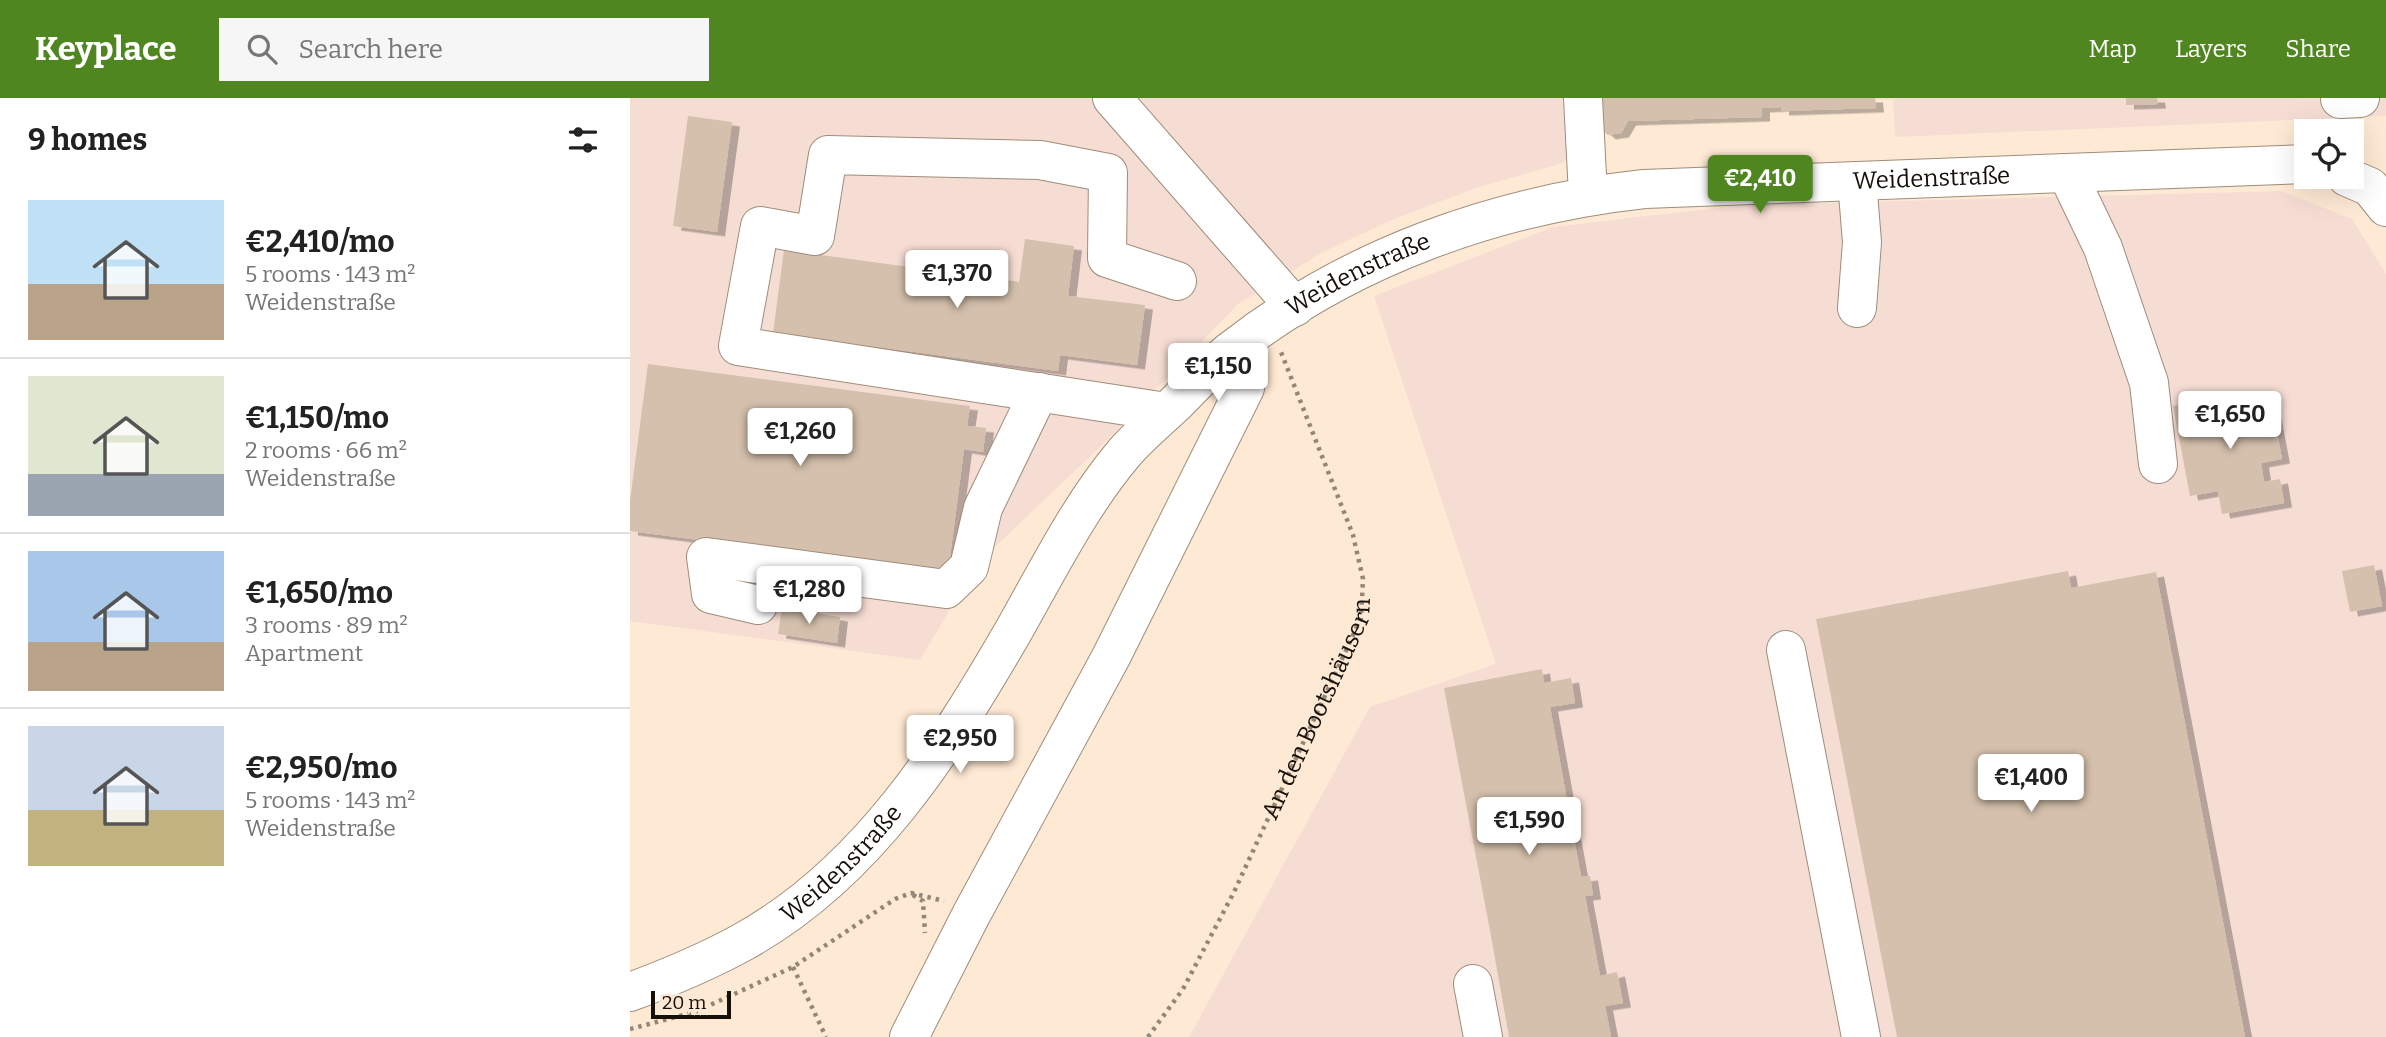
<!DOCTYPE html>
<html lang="en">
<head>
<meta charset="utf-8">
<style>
  :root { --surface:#fff; --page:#f6f6f6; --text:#222; --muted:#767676; --line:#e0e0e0; --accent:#508620 }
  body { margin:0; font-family:Bitter,serif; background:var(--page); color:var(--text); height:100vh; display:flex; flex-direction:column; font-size:26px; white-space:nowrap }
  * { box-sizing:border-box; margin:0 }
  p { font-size:23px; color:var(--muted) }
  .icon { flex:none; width:38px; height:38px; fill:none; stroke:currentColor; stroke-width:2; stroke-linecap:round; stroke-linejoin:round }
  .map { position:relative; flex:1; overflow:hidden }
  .drawer { display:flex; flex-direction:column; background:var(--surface); width:630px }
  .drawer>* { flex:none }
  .fabs { position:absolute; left:1664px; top:21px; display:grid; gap:14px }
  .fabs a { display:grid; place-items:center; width:70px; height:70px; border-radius:0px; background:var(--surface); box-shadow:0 7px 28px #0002; font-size:35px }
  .scale { position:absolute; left:21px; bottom:18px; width:80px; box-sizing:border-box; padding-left:7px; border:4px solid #161008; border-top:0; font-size:19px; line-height:24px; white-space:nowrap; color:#161008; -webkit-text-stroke:5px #fee9d4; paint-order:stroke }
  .price { position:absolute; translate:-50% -60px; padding:0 16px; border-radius:7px; background:#fff; color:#222; font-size:23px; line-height:46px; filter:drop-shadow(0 2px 4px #0008) }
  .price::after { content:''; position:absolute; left:50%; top:42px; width:21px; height:16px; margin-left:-10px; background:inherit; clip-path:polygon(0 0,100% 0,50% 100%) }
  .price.current { background:var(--accent); color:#fff }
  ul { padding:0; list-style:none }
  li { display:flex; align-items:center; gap:21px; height:175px; padding:0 28px }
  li+li { border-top:2px solid var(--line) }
  li span { display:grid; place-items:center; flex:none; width:196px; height:140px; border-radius:0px; color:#555 }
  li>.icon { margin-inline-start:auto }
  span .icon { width:84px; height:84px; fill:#fffc; stroke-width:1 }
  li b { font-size:30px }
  h2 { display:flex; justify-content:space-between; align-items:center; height:84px; padding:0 28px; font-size:30px }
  header { display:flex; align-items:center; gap:42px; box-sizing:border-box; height:98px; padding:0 35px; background:var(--accent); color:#fff }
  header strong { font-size:33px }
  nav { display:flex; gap:38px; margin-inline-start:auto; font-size:24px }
  .search { width:490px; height:63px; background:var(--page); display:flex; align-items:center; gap:18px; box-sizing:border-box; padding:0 24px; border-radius:0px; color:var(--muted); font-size:26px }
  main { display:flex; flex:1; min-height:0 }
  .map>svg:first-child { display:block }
</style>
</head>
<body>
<header>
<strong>Keyplace</strong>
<div class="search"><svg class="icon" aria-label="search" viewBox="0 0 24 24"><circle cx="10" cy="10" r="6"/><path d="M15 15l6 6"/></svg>Search here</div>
<nav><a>Map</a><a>Layers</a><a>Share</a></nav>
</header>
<main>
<section class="drawer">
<h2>9 homes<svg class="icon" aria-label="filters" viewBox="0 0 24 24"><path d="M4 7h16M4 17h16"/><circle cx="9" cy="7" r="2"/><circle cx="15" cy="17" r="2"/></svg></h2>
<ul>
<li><span style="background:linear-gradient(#bfe0f5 60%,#b9a48a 0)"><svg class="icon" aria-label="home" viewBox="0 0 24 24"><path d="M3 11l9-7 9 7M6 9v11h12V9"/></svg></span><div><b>€2,410/mo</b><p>5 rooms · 143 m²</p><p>Weidenstraße</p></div></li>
<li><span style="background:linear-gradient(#dfe7d0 70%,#9aa5b1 0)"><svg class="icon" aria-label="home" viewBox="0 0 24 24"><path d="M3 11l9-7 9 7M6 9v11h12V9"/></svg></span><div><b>€1,150/mo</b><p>2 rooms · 66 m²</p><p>Weidenstraße</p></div></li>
<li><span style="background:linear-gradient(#a9c7e8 65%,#b9a48a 0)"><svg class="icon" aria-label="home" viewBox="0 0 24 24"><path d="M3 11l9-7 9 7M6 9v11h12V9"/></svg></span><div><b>€1,650/mo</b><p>3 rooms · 89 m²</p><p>Apartment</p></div></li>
<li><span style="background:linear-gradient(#c9d6e8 60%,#c2b280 0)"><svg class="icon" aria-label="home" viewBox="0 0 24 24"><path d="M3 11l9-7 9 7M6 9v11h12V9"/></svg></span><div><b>€2,950/mo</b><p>5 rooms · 143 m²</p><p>Weidenstraße</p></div></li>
</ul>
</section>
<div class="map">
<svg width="1756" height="939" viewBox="0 0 1756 939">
  <defs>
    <filter id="shadow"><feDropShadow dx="8" dy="4.5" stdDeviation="0" flood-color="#0004"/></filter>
  </defs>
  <rect width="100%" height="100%" fill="#fee9d4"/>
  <path fill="#f6ddd4" d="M0,0H944L938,59L933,65L846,90L764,121L693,154L608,206L473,346L347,466L290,562L0,523Z
    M969,0H1756V18L1265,39L1263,1L1246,2V10L1151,13V9L1132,10V19L998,23L991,35L978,37L972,32Z
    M1651,93L1722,121L1756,176V939H559L740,609L866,566L744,198L923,129L1111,107Z"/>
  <path fill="#d4c0ac" filter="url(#shadow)" d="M969,0H1245L1246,10L1151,13V9L1132,10V19L998,23L991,35L978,37L972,32Z
    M1496,0H1527L1528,6L1496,7Z
    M58,18L102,24L87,134L43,128Z
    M395,141L444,148L438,198L515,207L507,267L430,257L428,273L143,235L154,152L389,184Z
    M18,266L340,308L337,328L356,330L353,354L334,351L318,474L0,433V403Z
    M1617,294L1620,312L1642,308L1652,361L1631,365L1634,384L1650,381L1654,405L1592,416L1588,393L1560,398L1543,308Z
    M1744,467L1752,508L1720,514L1712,473Z
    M1438,473L1441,490L1526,474L1615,939H1267L1186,521Z
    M152,510L210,519L207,545L148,536Z
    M912,571L914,585L941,580L945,605L920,609L951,779L960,778L963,797L955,798L970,878L987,874L993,905L975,908L981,939H879L861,838L814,590Z"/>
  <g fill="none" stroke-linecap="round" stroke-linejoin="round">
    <g stroke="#9f8c79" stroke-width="40">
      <g id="minor">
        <path d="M482,0L665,209"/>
        <path d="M953,0L958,97"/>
        <path d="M1710,1L1730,0"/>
        <path d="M1437,75L1473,150L1519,285L1528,366"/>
        <path d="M1717,79L1740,89L1756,109"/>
        <path d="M1227,83L1232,144L1227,210"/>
        <path d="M536,314L108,248L130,128L185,138L198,57L410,62L478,75L477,160L547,183"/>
        <path d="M128,507L81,496L76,459L316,491L339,469L353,410L409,294"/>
        <path d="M1156,552L1231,939"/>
        <path d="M843,886L853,939"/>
        <path id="s2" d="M0,894C38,880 76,864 111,845C237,776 315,651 384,532C418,472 450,407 495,354C510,337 528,322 544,307C563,288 582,267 603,251C720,159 867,107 1014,91L1676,66"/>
        <path d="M279,939L341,817L481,559L615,290L599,254"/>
      </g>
    </g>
    <g stroke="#948677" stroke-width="4.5" stroke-dasharray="3.5 5" stroke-linecap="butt">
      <path d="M283,797L293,803L295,835"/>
      <path d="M163,869L196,939"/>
      <path d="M0,931L65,914L163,869L265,801L281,795L314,803"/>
      <path id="s1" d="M518,939L553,891L604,794L731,520L733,481L723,437L651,254"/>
    </g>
    <use href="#minor" stroke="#fff" stroke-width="38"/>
  </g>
  <g text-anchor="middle" stroke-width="5" stroke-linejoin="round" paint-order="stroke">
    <g font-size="24" fill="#161008" stroke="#fee9d4">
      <text dy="8" stroke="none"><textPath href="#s2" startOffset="1636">Weidenstraße</textPath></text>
      <text dy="8" stroke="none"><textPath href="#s2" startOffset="1048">Weidenstraße</textPath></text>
      <text dy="8" stroke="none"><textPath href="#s1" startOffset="371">An den Bootshäusern</textPath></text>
      <text dy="8" stroke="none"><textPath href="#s2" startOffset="250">Weidenstraße</textPath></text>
    </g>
  </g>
</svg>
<div class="fabs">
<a><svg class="icon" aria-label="locate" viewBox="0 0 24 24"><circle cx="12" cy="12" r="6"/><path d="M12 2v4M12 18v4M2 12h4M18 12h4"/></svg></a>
</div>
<div class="scale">20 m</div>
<b class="price current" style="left:1130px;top:117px">€2,410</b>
<b class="price" style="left:327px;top:212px">€1,370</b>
<b class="price" style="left:588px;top:305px">€1,150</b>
<b class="price" style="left:1600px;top:353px">€1,650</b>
<b class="price" style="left:170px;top:370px">€1,260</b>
<b class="price" style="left:179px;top:528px">€1,280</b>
<b class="price" style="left:330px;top:677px">€2,950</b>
<b class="price" style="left:1401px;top:716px">€1,400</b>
<b class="price" style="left:899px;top:759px">€1,590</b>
</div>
</main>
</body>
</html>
